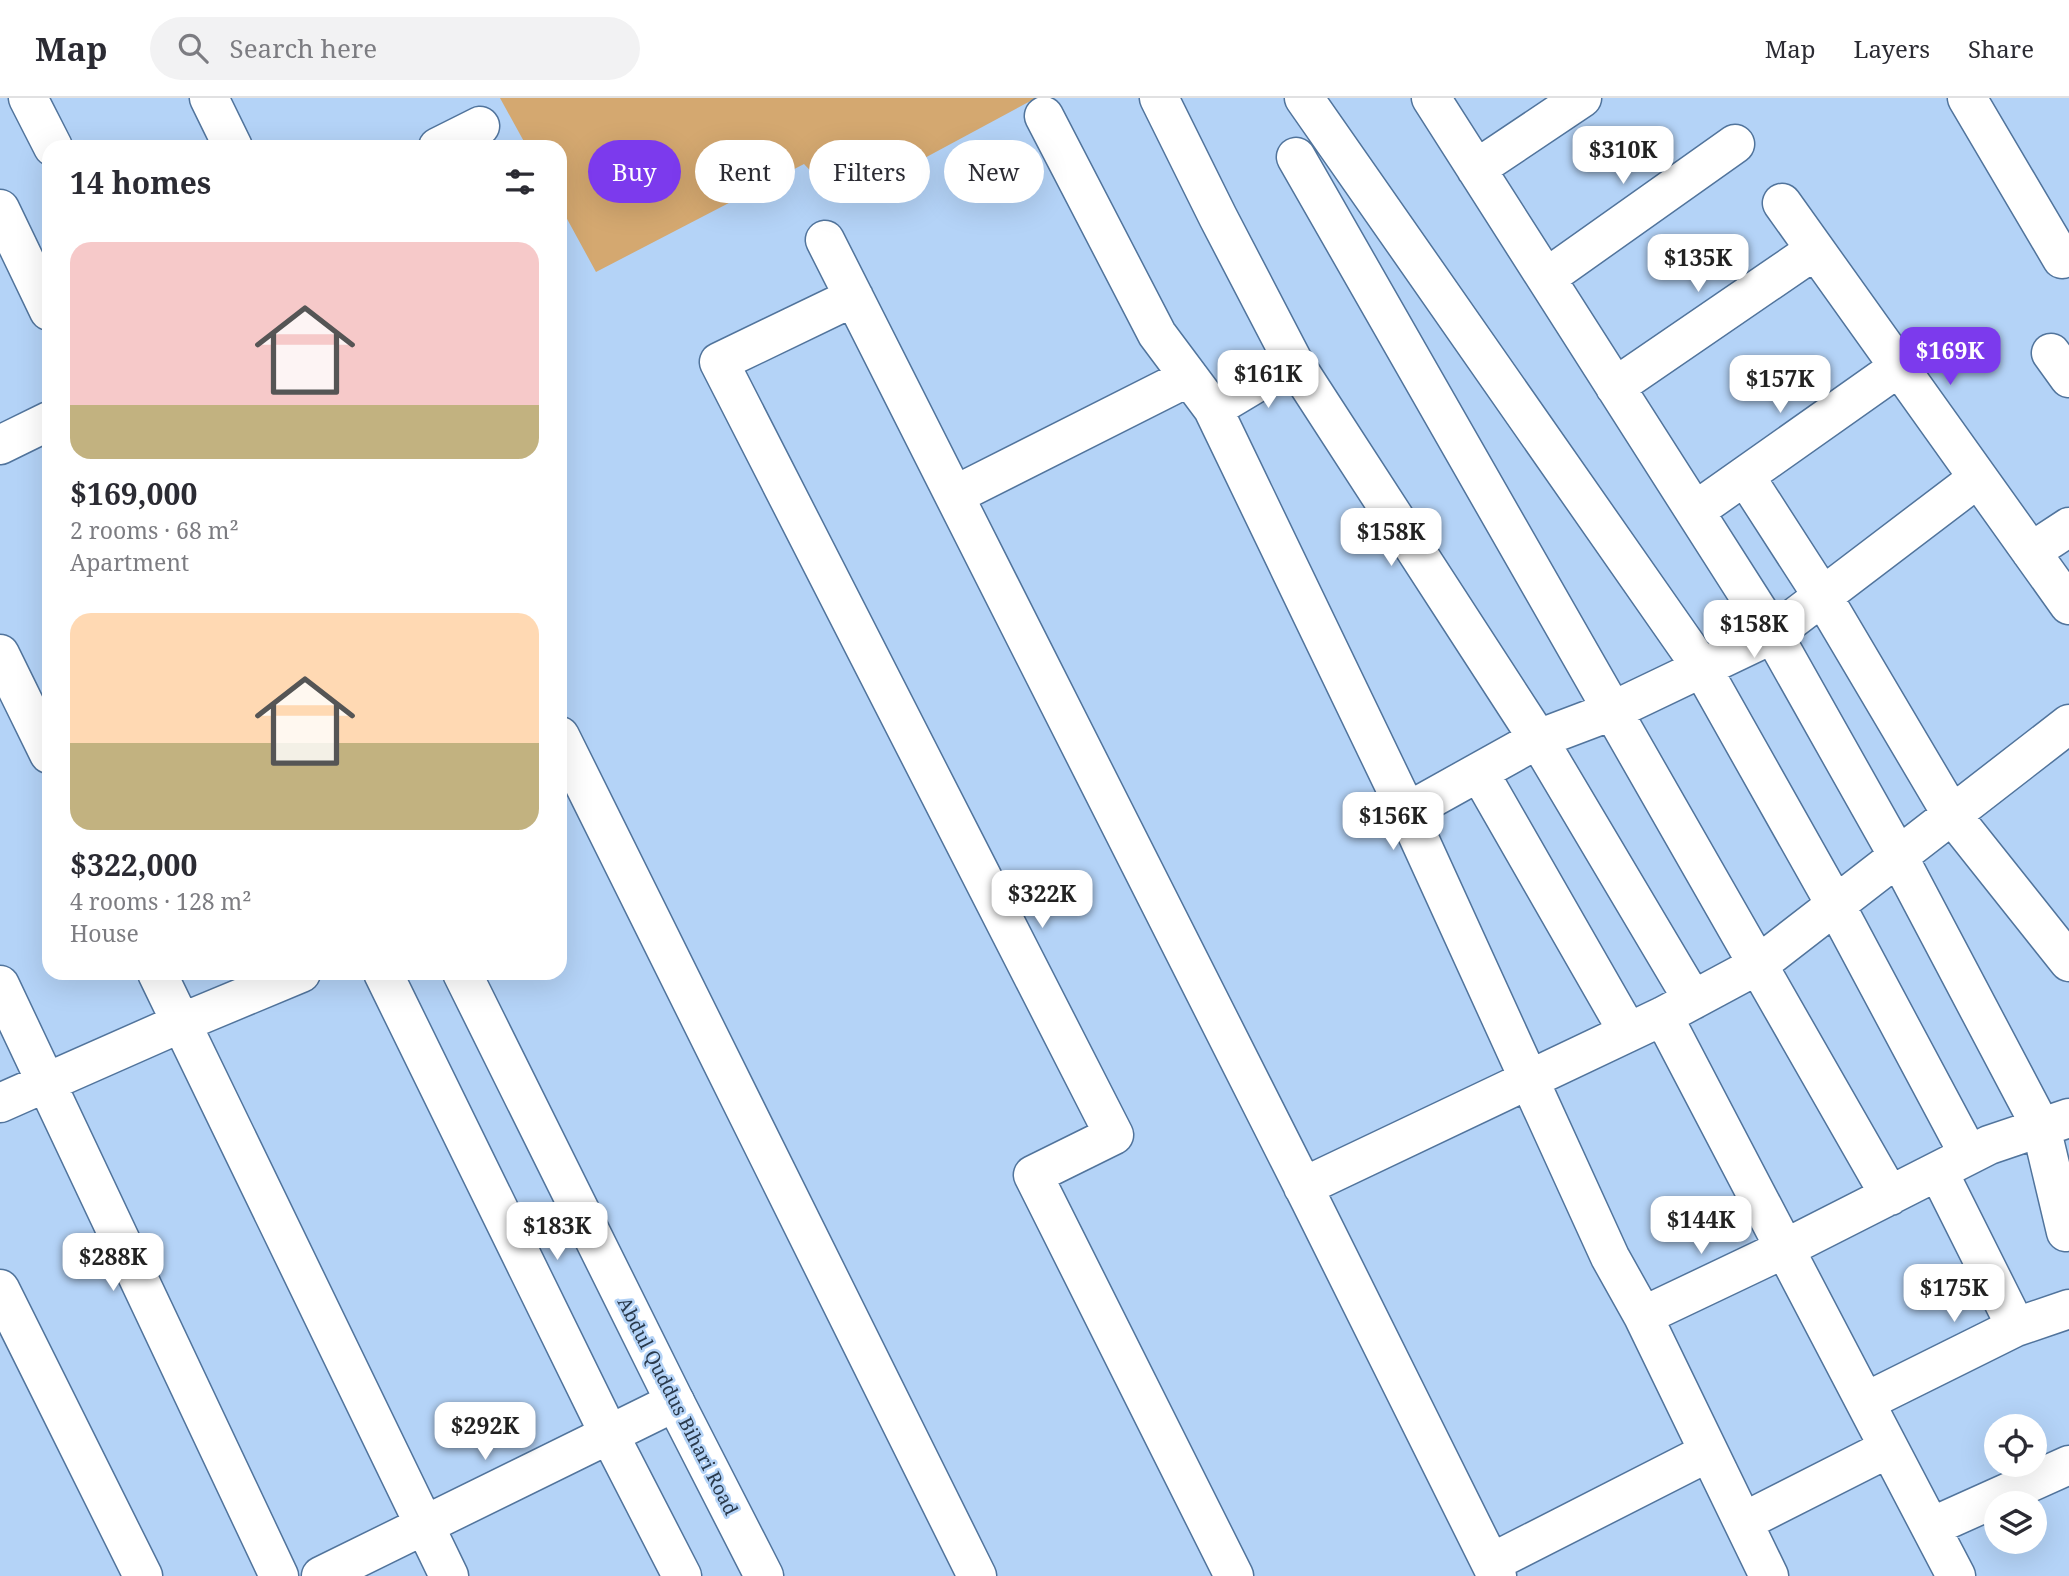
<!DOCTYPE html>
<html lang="en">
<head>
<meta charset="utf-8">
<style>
  :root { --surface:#fff; --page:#f2f2f3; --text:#2b2b33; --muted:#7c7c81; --line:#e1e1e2; --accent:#7c3aed }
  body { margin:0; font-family:"Noto Serif",serif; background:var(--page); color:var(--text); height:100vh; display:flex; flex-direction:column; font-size:26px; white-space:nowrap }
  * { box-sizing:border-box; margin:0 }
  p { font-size:23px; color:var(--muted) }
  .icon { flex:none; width:38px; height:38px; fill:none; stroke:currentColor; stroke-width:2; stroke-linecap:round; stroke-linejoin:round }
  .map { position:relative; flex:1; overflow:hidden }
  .panel { position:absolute; left:42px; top:42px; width:525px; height:840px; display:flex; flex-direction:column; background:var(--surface); border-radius:21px; box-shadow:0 7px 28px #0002 }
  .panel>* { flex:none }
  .banner { position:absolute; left:588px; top:42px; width:665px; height:63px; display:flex; gap:14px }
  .fabs { position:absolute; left:1984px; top:1316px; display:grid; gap:14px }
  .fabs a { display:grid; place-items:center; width:63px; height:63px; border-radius:50%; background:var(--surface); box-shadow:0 7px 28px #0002; font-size:35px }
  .price { position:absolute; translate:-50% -60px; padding:0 16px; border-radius:14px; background:#fff; color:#222; font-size:23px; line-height:46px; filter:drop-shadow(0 2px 4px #0008) }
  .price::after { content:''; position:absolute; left:50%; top:42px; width:21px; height:16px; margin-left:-10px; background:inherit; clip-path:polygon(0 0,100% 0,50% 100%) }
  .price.current { background:var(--accent); color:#fff }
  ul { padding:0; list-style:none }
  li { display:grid; align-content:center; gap:14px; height:371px; padding:0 28px }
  li span { display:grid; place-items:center; height:217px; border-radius:21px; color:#555 }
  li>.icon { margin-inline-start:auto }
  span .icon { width:126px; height:126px; fill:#fffc; stroke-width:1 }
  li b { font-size:30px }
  h2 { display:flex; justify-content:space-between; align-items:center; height:84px; padding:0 28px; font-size:30px }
  .pill { padding:0 24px; border-radius:32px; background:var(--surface); box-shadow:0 7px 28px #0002; font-size:24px; line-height:63px }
  .pill.current { background:var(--accent); color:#fff }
  header { display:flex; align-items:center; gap:42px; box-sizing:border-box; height:98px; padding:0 35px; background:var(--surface); border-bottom:2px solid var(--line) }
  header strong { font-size:33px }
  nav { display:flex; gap:38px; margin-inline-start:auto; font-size:24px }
  .search { width:490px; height:63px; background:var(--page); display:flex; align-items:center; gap:18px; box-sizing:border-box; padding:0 24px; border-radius:38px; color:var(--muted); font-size:26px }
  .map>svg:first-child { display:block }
</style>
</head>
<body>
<header>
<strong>Map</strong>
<div class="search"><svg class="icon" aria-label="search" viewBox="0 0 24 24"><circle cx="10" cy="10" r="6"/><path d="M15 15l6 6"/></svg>Search here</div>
<nav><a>Map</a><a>Layers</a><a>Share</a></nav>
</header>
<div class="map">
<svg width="2069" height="1478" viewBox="0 0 2069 1478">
  <rect width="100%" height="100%" fill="#b4d3f7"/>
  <path fill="#d4a870" d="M500,0H1036L841,105L804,66L596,174L560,108V49H527Z"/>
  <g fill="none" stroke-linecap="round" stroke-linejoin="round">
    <g stroke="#51749c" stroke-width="41">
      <path id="minor" d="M209,0L233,49
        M1159,0L1218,119L1293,263L1538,641L1693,902
        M1304,0L1702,570L1835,806L1969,1057
        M1431,0L1773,536L1898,758L2041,1029L2066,1134
        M1967,0L2062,161L2069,157
        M1044,18L1157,236L1213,311L1407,714L1610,1159L1643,1218L1769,1478
        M438,49L480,28
        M1296,59L1890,1098
        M1476,71L1582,0
        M1782,105L2069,507
        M0,111L49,213
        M825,142L1310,1102L1497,1478
        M1546,180L1735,46
        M854,199L719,264L1114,1037L1033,1077L1234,1478
        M2051,255L2069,280
        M1615,289L1815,152
        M1213,311L1293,263
        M0,347L49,323
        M1745,378L1823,499L1952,717L2069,864
        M955,397L1189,279
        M1695,413L1899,269
        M2031,454L2069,429
        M0,556L49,656
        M560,638L977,1478
        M1479,674L1628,934
        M1407,714L1538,641L1612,613L1773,536L1978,380
        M157,875L449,1478
        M383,875L609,1336L682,1478
        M0,887L279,1478
        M1663,918L1956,1478
        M0,1005L181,925L301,875
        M1938,1073L2016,1229
        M1303,1089L1663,918L1758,867L2069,626
        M0,1191L143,1478
        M1643,1218L1784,1151L1989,1047L2069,1020
        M1865,1304L2016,1229L2069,1211
        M1743,1424L1889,1350
        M1931,1429L2069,1367
        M1491,1465L1709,1354
        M321,1478L675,1304"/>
    </g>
    <g stroke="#51749c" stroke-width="41">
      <path id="major" d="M28,0L53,49
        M462,875L675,1304L764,1478"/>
    </g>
    <use href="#minor" stroke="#fff" stroke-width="38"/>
    <use href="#major" stroke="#fff" stroke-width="38"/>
  </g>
  <g text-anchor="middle" stroke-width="5" stroke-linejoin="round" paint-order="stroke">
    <g font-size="19" fill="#29394b" stroke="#b4d3f7">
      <text transform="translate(678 1308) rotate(63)" y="7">Abdul Quddus Bihari Road</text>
    </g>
  </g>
</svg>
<div class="fabs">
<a><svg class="icon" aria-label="locate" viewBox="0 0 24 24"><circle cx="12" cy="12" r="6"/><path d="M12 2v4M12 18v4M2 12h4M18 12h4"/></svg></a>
<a><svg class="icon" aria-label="layers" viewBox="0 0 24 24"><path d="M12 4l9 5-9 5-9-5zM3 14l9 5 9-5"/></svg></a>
</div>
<b class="price" style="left:1623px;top:88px">$310K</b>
<b class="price" style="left:1698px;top:196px">$135K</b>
<b class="price current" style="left:1950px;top:289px">$169K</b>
<b class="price" style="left:1268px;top:312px">$161K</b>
<b class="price" style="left:1780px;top:317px">$157K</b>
<b class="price" style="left:1391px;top:470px">$158K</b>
<b class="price" style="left:1754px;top:562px">$158K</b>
<b class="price" style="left:1393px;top:754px">$156K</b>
<b class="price" style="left:1042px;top:832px">$322K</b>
<b class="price" style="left:1701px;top:1158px">$144K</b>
<b class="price" style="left:557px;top:1164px">$183K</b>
<b class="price" style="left:113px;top:1195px">$288K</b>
<b class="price" style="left:1954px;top:1226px">$175K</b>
<b class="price" style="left:485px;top:1364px">$292K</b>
<div class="banner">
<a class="pill current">Buy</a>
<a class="pill">Rent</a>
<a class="pill">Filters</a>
<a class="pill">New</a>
</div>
<section class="panel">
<h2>14 homes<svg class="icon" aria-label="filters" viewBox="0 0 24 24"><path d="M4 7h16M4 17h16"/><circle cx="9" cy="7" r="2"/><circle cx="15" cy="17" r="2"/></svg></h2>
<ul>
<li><span style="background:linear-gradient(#f6c9c9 75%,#c2b280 0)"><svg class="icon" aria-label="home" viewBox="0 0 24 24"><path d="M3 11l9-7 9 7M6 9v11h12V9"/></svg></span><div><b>$169,000</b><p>2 rooms · 68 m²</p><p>Apartment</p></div></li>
<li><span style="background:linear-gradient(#ffd9b3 60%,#c2b280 0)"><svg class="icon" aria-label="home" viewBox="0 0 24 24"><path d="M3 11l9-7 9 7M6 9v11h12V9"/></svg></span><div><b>$322,000</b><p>4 rooms · 128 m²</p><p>House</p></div></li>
</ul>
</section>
</div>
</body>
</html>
